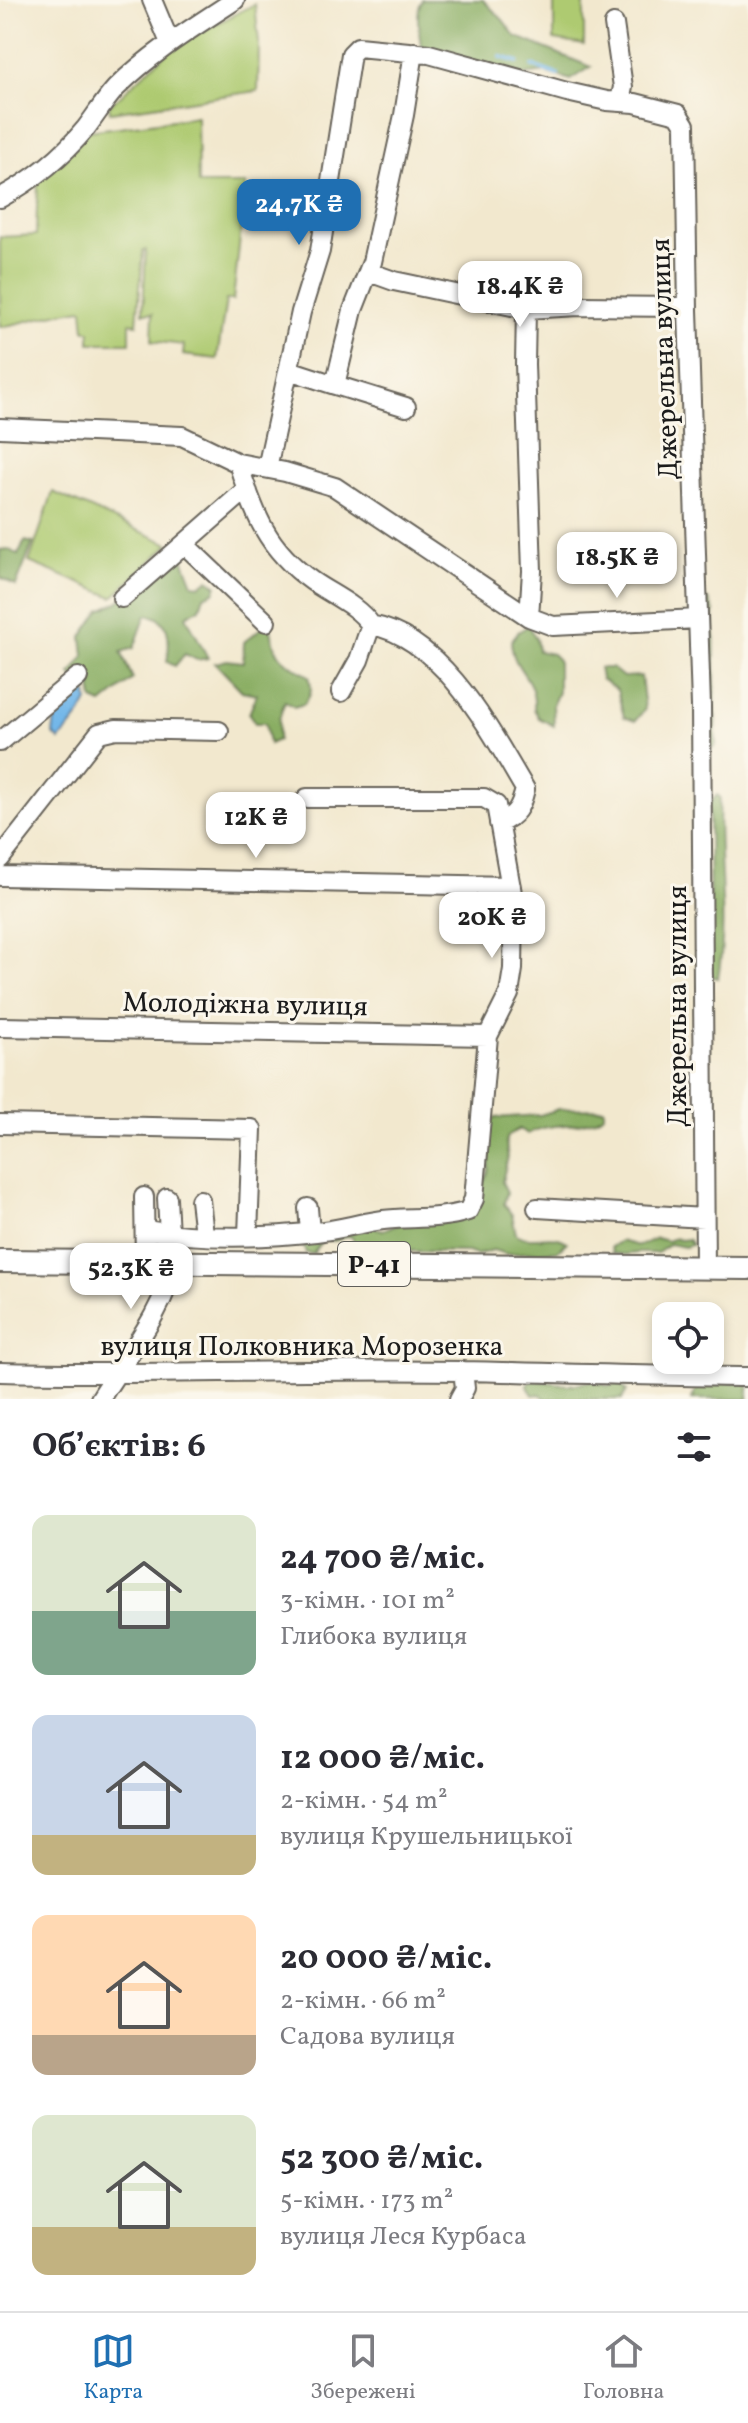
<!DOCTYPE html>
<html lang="uk">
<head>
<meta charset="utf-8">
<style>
  :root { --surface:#fff; --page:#f2f2f3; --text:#2b2b33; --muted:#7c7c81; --line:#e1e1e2; --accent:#1f6fb2 }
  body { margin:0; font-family:Vollkorn,serif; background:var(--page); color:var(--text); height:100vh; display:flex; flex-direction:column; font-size:30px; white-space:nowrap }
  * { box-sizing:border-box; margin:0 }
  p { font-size:26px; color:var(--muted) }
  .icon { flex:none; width:44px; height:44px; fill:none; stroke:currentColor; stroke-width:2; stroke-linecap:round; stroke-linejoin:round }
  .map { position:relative; height:1399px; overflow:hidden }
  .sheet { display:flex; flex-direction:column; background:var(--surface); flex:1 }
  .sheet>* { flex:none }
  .tools { position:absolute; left:652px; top:1302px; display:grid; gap:16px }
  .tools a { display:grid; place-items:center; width:72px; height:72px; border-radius:16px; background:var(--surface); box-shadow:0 4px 12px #0003; font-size:40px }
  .price { position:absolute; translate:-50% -68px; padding:0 18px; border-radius:16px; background:#fff; color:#222; font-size:26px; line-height:52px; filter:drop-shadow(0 2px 4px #0008) }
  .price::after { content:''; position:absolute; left:50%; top:48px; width:24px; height:18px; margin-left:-12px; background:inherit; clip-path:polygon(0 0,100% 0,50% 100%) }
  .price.selected { background:var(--accent); color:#fff }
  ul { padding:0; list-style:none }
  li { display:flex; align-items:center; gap:24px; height:200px; padding:0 32px }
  li span { display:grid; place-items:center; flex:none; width:224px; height:160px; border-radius:16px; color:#555 }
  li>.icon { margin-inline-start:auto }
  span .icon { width:96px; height:96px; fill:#fffc; stroke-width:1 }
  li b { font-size:34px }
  h2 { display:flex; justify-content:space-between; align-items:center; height:96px; padding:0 32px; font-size:34px }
  .tab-bar { display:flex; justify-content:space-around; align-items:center; height:112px; border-top:2px solid var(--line); background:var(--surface); font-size:22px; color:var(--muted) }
  .tab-bar a { display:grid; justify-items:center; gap:4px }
  .tab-bar .selected { color:var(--accent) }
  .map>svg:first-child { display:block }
</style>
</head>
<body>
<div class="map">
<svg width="748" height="1399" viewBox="0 0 748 1399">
  <rect width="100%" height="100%" fill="#fbf7ec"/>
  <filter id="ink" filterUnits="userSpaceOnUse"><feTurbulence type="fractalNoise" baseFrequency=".0125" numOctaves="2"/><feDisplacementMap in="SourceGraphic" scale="16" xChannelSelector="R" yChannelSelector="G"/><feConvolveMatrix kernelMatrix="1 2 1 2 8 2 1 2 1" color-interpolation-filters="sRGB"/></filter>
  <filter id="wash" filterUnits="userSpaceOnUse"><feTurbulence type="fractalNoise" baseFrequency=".006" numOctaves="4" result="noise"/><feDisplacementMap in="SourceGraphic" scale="32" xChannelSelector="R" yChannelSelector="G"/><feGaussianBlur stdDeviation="1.8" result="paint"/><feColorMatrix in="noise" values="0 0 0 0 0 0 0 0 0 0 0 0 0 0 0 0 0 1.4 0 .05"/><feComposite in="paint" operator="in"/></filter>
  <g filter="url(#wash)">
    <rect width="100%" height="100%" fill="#f2e8ce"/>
    <path fill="#aeca71" stroke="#657346" stroke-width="2" d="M554,0H584V45L554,40Z
      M255,4L259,43L258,91L110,112L109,106L175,45Z
      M197,117L198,184H246L233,300H226L217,359L183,355L184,345L152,341L153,313H143L146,250L143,251L137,324L130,323V343H90V331L85,330L83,309C55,312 28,322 0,327V237L36,235L38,180L88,131Z
      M53,492L169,544L113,597L29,562Z"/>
    <path fill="#8aae63" stroke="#536540" stroke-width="2" d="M422,0H483L503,20L515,36L591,67L571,80L545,72L519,76L421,46C419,31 415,13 422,0Z
      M25,541L33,543L16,586L0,577V550L8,549L18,555Z
      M182,556L193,584L201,585L209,579L217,586L214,592L204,596L200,608L186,616L208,658L197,660L185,654L175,666L167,662C170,644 172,616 146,615L134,648L121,652L133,679L102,704L93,700L91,685L79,682L71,674L84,656L82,637L100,610L116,603Z
      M704,597L709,600L714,611L716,745L711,749L706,737Z
      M265,625L271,630C277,661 283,660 309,676C312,688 312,695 304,704L294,707L285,701L279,719L278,740L269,744L265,723H255L249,714L257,694L242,691L215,663L227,660L243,662L244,642Z
      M528,626L536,638L538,651L552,654L558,660V692L553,704L554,726L539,718L534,709C536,674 513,674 511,641L518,632Z
      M599,668H612L623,677L641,676L645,709L635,721L624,717L617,690L601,679Z
      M717,795L720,797C716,857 729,918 718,978L712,977L710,964L709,804Z
      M604,1108V1114C581,1131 551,1120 528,1134L519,1129L508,1136L506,1143L508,1157L502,1182L507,1192L504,1204L512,1215L516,1234C530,1244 552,1231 567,1242L557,1251L506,1254L493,1250L477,1255L467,1252L399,1251L392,1254L382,1249L375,1252L368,1245L362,1248L356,1247L352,1237L346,1236C337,1240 336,1244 325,1238L313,1254L306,1253L303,1246L306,1239L369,1226L383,1230L397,1224L454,1221C461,1211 486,1182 488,1172C490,1167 490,1133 489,1127L495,1118L540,1115L559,1109Z
      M656,1238L667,1241L675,1238L681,1240L688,1239L692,1245L685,1247L669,1244C654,1258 656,1252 639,1253C628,1254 623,1256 612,1253L611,1247L620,1241L639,1246Z
      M532,1380L570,1385L597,1380L607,1386L619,1383L627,1391L622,1399H545L540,1394L533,1395L527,1385Z
      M748,1382V1399H692L698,1384Z"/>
    <path fill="#73b7e9" stroke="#486a82" stroke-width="2" d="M79,690L87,694L88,701L81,714L60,740L53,734L55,718Z"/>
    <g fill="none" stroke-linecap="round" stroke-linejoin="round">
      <path stroke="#73b7e9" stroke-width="4" d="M501,57L518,62
        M533,66L558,75"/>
    </g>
  </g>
  <g filter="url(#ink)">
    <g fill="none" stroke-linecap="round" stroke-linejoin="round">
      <g stroke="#67635a" stroke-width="22">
        <path id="minor" d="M152,0L170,43
          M614,24L623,87L620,101
          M0,198C33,180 62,157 86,128C96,115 105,100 116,88C151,53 194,27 235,0
          M369,272L394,281L526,309L579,306L679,307L688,310
          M526,309L525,364L532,571L529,617
          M289,370L335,385L353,310L372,262L404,115L414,52
          M335,385L406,407
          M0,428L182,436L238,463L285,472L335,487L529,617L553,626L698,619
          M238,463C254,514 267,549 312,581C332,595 357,605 371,625L359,660L341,692
          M267,468L301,312L320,251L351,54L358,47L429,54L567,92L607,101L635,103L678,114L685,125L688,310L701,706L705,1268
          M248,492L240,495L184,544L266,622
          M122,598L184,544
          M371,625C443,638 491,732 525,789C521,807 516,816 499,823
          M0,742L78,677
          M0,859L99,733L116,729L219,731
          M0,876L511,886
          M0,1027L488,1036
          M0,1124L252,1129L248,1235
          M144,1197L145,1262
          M167,1198L169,1234
          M200,1200L204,1234
          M308,1208L310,1232
          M537,1208L704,1218
          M145,1230C199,1239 261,1238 316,1232C338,1230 360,1223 383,1220C411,1217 440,1220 468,1211L474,1199L488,1036L509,994L513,969L514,904L496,805L484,798H307
          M0,1372C154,1376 308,1368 462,1371C558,1373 653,1376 748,1377
          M100,1399C127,1355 164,1313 174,1262
          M459,1399L465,1388L463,1371"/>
      </g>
      <g stroke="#67635a" stroke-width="26">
        <path id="major" d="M0,1261L748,1268"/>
      </g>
      <use href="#minor" stroke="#fff" stroke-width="18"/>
      <use href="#major" stroke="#fff" stroke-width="22"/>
    </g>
  </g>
  <g text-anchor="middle" stroke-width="6" stroke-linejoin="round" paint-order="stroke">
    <rect fill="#fbf7ec" stroke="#5f5e5a" stroke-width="2" x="338" y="1242" width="72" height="44" rx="6"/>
    <g font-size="26" font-weight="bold" fill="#1c1c1c">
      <text x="374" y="1273">Р-41</text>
    </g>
    <g font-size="28" fill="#1c1c1c" stroke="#fbf7ec">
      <text transform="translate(663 359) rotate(-92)" y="10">Джерельна вулиця</text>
      <text transform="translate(245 1003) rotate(1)" y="10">Молодіжна вулиця</text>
      <text transform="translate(676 1006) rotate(-90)" y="10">Джерельна вулиця</text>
      <text x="302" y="1355">вулиця Полковника Морозенка</text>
    </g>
  </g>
</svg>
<div class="tools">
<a><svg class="icon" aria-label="locate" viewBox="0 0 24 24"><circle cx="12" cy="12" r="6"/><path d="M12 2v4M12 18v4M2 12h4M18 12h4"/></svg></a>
</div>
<b class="price selected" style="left:299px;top:247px">24.7K ₴</b>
<b class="price" style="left:520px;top:329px">18.4K ₴</b>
<b class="price" style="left:617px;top:600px">18.5K ₴</b>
<b class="price" style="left:256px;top:860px">12K ₴</b>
<b class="price" style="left:492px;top:960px">20K ₴</b>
<b class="price" style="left:131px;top:1311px">52.3K ₴</b>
</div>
<section class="sheet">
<h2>Об’єктів: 6<svg class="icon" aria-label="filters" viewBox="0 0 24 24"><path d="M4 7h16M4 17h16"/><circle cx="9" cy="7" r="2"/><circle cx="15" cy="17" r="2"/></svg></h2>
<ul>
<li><span style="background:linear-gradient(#dfe7d0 60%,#7fa58c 0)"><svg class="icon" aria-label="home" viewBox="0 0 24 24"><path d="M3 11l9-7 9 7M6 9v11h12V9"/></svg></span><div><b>24 700 ₴/міс.</b><p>3-кімн. · 101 m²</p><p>Глибока вулиця</p></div></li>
<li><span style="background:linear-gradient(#c9d6e8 75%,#c2b280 0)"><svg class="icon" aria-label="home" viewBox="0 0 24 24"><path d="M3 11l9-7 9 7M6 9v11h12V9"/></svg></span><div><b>12 000 ₴/міс.</b><p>2-кімн. · 54 m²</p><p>вулиця Крушельницької</p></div></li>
<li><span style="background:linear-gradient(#ffd9b3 75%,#b9a48a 0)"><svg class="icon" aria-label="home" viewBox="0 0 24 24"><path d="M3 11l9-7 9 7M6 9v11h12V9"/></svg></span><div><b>20 000 ₴/міс.</b><p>2-кімн. · 66 m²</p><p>Садова вулиця</p></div></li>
<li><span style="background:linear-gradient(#dfe7d0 70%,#c2b280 0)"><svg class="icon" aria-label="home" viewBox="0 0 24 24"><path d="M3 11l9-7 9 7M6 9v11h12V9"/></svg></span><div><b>52 300 ₴/міс.</b><p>5-кімн. · 173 m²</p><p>вулиця Леся Курбаса</p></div></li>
</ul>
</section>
<nav class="tab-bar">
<a class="selected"><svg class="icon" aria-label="map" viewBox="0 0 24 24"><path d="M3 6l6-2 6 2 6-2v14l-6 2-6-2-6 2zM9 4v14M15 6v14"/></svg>Карта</a>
<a><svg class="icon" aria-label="saved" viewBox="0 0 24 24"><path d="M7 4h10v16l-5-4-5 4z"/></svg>Збережені</a>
<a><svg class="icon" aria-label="home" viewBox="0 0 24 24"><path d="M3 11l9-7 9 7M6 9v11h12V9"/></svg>Головна</a>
</nav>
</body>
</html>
